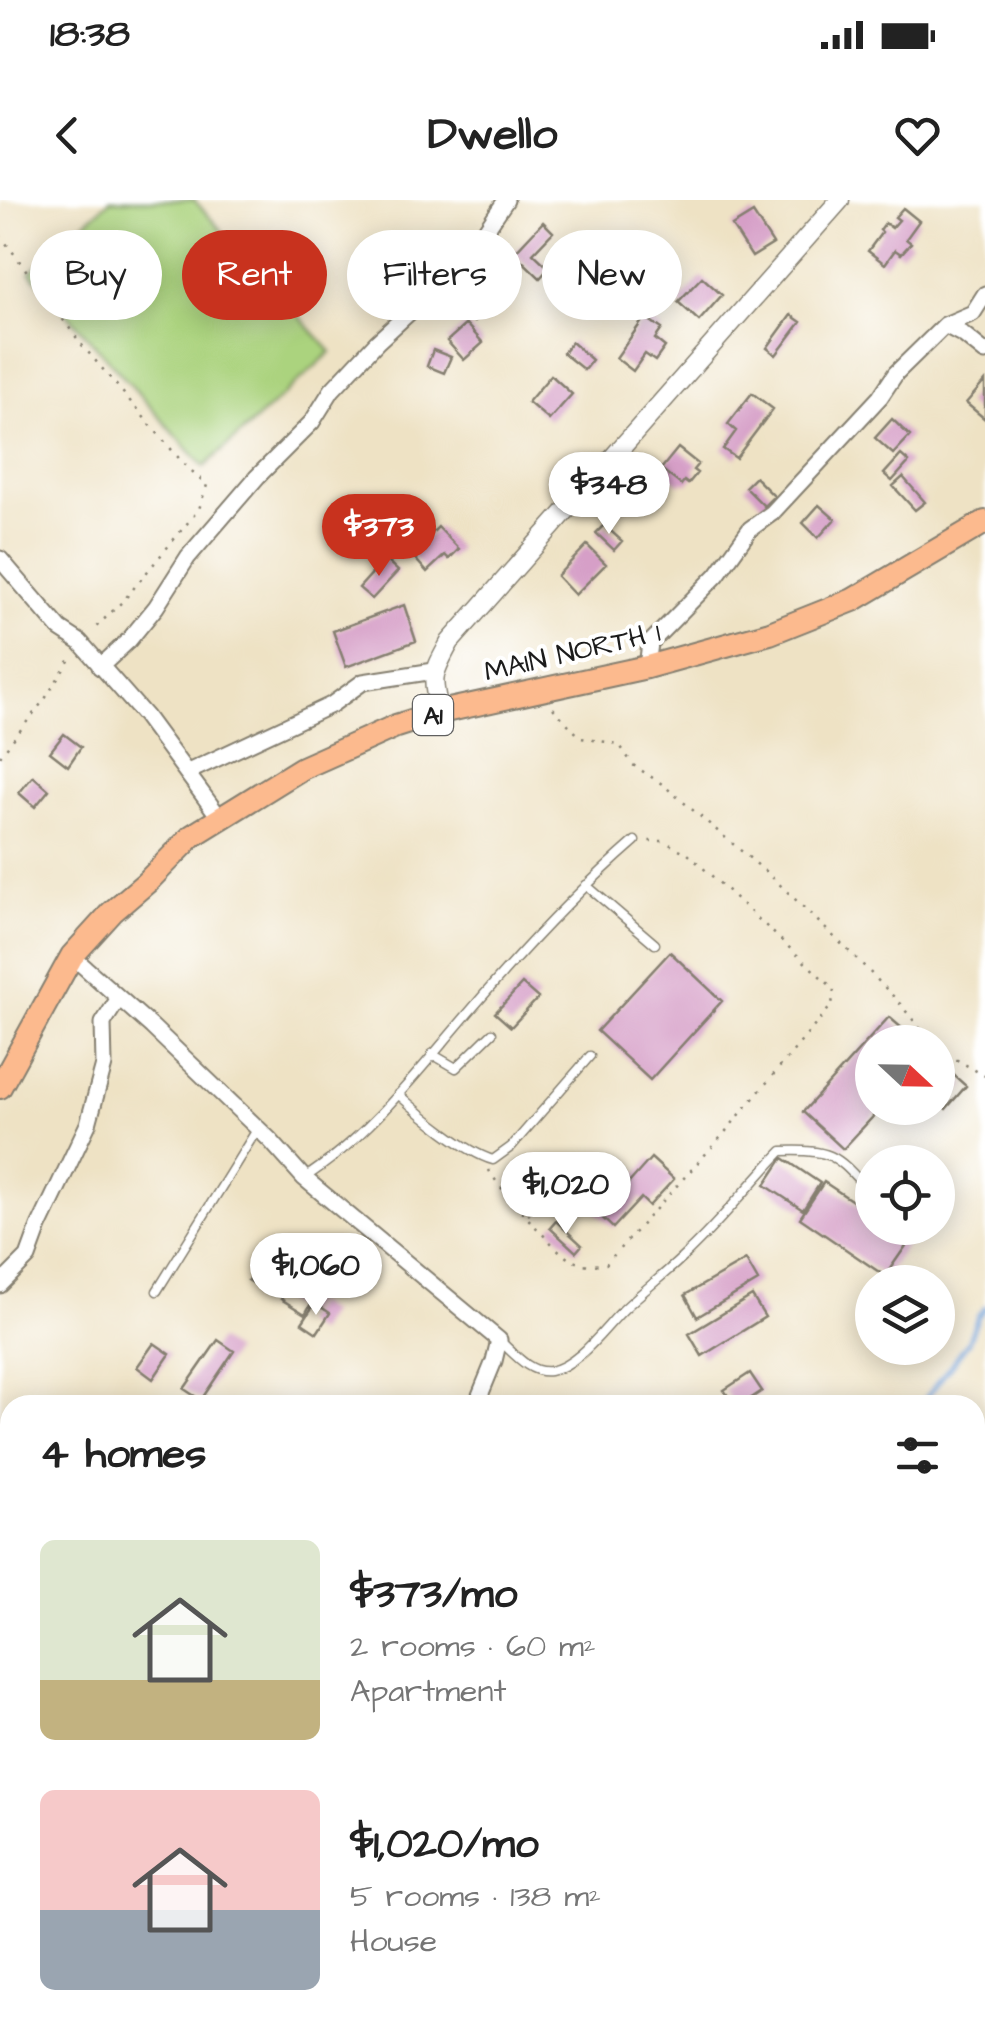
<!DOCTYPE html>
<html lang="en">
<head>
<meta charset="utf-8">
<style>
  :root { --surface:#fff; --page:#f2f2f2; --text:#222; --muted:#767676; --accent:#c8321e }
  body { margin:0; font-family:"Architects Daughter",sans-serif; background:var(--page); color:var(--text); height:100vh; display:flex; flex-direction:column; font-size:38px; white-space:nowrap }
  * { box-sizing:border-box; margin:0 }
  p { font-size:32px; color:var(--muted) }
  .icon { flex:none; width:55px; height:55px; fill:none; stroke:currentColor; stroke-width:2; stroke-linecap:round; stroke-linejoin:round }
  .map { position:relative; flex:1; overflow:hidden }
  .sheet { position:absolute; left:0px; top:1195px; width:985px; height:642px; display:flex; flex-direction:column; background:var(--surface); border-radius:30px 30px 0 0; box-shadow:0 5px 25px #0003 }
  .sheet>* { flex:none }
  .top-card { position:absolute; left:30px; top:30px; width:925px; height:90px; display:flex; gap:20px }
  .needle { width:65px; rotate:112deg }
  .controls { position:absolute; left:855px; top:825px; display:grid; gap:20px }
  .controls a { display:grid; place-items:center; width:100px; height:100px; border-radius:50%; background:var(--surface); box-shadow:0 5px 25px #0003; font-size:50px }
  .price { position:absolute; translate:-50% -85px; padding:0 22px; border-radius:35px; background:#fff; color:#222; font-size:32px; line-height:65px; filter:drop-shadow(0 2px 5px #0008) }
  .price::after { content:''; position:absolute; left:50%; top:60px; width:30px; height:22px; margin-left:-15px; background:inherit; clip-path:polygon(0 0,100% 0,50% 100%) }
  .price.active { background:var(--accent); color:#fff }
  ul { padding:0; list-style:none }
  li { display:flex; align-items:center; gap:30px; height:250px; padding:0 40px }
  li span { display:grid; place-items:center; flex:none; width:280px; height:200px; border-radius:15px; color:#555 }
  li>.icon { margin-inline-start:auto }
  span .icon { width:120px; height:120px; fill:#fffc; stroke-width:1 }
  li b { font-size:42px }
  h2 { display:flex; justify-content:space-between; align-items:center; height:120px; padding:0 40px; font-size:42px }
  .chip { padding:0 35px; border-radius:45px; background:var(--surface); box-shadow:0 5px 25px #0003; font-size:35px; line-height:90px }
  .chip.active { background:var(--accent); color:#fff }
  .status { display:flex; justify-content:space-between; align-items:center; height:70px; padding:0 50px; background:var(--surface); direction:ltr }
  .status svg { height:28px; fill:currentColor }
  header { display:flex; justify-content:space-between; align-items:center; height:130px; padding:0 40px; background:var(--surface); font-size:45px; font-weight:700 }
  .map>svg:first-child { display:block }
</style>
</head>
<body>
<div class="status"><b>18:38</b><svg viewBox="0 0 49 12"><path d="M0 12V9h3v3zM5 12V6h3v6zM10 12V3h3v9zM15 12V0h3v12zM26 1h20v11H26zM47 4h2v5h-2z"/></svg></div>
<header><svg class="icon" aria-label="back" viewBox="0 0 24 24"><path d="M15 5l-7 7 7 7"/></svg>Dwello<svg class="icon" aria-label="heart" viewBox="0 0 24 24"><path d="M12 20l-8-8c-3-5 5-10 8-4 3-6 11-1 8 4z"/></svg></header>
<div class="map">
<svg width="985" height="1836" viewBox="0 0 985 1836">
  <rect width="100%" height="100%" fill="#fff"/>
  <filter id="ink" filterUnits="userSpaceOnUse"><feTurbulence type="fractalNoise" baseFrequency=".01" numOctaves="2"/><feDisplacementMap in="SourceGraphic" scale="20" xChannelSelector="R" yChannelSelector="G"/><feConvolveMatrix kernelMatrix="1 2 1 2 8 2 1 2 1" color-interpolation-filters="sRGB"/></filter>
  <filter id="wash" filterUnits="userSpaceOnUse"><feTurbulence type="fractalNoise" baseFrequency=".0048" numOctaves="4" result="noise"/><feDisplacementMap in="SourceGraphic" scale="40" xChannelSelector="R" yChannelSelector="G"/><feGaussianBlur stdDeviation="2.25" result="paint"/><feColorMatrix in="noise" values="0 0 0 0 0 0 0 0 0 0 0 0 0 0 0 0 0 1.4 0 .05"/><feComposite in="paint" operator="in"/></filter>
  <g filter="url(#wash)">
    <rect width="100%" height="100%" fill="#eee2c4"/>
    <path fill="#abd37e" stroke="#64784d" stroke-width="2.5" d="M110,0H194L331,152L204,267L30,72Z
      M975,1510L985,1524V1682L975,1669Z"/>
    <path fill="#88b56d" stroke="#526844" stroke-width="2.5" d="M490,1828H691L695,1836H495Z"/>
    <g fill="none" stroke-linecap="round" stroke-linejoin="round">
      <path stroke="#6b9ed6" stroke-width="5" d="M921,1205L968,1142L978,1116L985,1108
        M341,1836L343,1828
        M485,1836L487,1828"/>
    </g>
    <g id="blocks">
      <path fill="#d69fc7" d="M903,8L919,21L906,39L911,43L901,54L895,50L885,64L868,51L882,32L880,30L885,23L892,28L899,20L895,17Z
        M753,13L773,44L752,57L732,26Z
        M543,22L553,32L533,53L549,68L540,78L514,53Z
        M702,77L722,95L699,121L678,102Z
        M474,90L483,97L475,106L483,113L474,122L455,104L463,95L466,98Z
        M791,115L801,122L776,155L767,148Z
        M645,117L662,129L655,139L665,147L655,161L645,154L633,171L616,158Z
        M466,124L483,143L464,160L447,141Z
        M572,142L592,160L584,170L563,153Z
        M433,150L451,157L444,173L427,166Z
        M551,175L572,194L549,220L528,202Z
        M985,181V219L966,203Z
        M752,193L773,209L736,258L723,249L736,231L728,224Z
        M892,219L910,236L893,254L875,238Z
        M678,248L698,264L693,270L697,273L688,284L684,281L681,285L661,269Z
        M901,255L909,262L892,281L884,274Z
        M755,277L774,296L764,306L745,287Z
        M903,277L925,302L915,310L893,286Z
        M349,299L368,310L357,330L345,323L351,313L343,308Z
        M819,305L835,319L818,338L803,323Z
        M604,325L622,341L614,350L596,333Z
        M438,327L459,349L449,359L445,355L427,372L411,354Z
        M587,345L606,364L575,395L557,376Z
        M385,359L398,371L372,399L359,388Z
        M404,405L416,441L346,467L333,431Z
        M64,534L81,547L68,566L50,552Z
        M33,576L49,590L35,607L19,593Z
        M670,752L722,801L650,880L597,831Z
        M522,784L538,798L511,827L495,813Z
        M889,817L918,842H872V908H881L843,949L803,912Z
        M938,861L966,886L946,909L938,901Z
        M651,958L674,979L649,1006L641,998L613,1028L593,1009L622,978L628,984Z
        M783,958L820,983L803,1010L765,985Z
        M597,976L606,984L586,1006L578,998Z
        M824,982L872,1014V1028H892L910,1040L885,1076L800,1018Z
        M556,1021L582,1045L576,1052L550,1028Z
        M746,1060L758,1081L697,1117L685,1095Z
        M257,1065L279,1079L271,1094L248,1080Z
        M290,1085L313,1100L305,1114L281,1099Z
        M752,1096L765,1117L702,1156L689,1134Z
        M315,1103L330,1113L317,1133L302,1123Z
        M218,1140L234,1151L201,1200L184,1189Z
        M154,1143L170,1154L153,1179L137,1167Z
        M750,1173L762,1191L741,1205H734L724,1190Z"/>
    </g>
  </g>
  <g filter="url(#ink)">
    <use href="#blocks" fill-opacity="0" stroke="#857f70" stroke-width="2.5"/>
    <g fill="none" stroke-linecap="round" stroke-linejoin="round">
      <g stroke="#857f70" stroke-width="11">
        <path id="service" d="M586,685L655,744
          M432,854L456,868L492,833
          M398,894C420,914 465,952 493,960L511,947L590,856
          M304,978C370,936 419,870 470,811C522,750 575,693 635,641
          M157,1091L258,928
          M499,1140C512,1151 529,1174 550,1171C579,1166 605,1127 625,1108C645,1089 668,1072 688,1052C721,1021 750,984 782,951C836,949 837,957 872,994"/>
      </g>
      <g stroke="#857f70" stroke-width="19">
        <path id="minor" d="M945,125L964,135L985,152
          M0,359L60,429L80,442L145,516L220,618
          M100,467L129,440L156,407L188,357L257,277L312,222L332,190L377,142L449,76L475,46L506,0
          M647,467L650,443L717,375L750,329L772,313L880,197L896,173L945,125L973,113L985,94
          M188,572L331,505L363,482L434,471
          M72,756L152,827L270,940L304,978L499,1140L494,1161L476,1205
          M0,1085L28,1057L39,1027L88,924L104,865L103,823L119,798
          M0,1348L10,1361
          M0,1579L10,1585
          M0,1794L10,1791"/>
      </g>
      <g stroke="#857f70" stroke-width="21">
        <path id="tertiary" d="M440,512C430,476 433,474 450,442L840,0"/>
      </g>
      <g stroke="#857f70" stroke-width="26">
        <path id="primary" d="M0,887L72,756L112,712L147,682L192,636L302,568L396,526L440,512L647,467L770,433L853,400L985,322"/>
      </g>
      <path stroke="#857f70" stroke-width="2.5" stroke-dasharray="2.5 8" stroke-linecap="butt" d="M0,35L82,145L183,263L207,285L199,309L124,400L93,430
        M553,508L581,538L619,544L633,565L662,584L772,677L856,758L896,799L931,842
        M0,556L45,499L72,456
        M938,849L985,876
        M489,970C494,983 556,1051 568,1058C580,1066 593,1065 606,1064L721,937L832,805L834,789L687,653L663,641H646
        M528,1015L569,978"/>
      <use href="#service" stroke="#fff" stroke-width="8"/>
      <use href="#minor" stroke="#fff" stroke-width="15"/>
      <use href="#tertiary" stroke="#fff" stroke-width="18"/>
      <use href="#primary" stroke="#fcba8e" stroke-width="22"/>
    </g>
  </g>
  <g text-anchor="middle" stroke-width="8" stroke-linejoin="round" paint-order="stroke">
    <rect fill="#fff" stroke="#606060" stroke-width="2.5" x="413" y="495" width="40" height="40" rx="8"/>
    <g font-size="25" font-weight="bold" fill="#1c1c1c">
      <text x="433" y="524">A1</text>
    </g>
    <g font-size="28" fill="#1c1c1c" stroke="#fff">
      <text transform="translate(572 451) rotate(-13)" y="10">MAIN NORTH 1</text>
    </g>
  </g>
</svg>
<div class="controls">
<a><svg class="needle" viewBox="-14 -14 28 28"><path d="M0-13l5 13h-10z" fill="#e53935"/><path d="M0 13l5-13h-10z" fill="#767676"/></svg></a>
<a><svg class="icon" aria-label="locate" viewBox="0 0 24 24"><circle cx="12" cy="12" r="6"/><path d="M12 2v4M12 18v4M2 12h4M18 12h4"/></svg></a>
<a><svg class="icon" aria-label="layers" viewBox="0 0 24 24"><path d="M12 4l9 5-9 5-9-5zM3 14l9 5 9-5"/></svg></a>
</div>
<b class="price" style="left:609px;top:337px">$348</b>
<b class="price active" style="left:379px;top:379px">$373</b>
<b class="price" style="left:566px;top:1037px">$1,020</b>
<b class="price" style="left:316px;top:1118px">$1,060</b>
<div class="top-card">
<a class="chip">Buy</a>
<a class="chip active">Rent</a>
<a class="chip">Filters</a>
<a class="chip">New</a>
</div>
<section class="sheet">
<h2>4 homes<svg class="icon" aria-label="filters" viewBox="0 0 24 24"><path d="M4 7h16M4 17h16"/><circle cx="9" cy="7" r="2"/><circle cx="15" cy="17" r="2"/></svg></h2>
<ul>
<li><span style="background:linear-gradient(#dfe7d0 70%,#c2b280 0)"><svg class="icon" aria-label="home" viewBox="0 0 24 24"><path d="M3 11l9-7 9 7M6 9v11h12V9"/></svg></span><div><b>$373/mo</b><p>2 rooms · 60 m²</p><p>Apartment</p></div></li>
<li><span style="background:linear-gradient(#f6c9c9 60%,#9aa5b1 0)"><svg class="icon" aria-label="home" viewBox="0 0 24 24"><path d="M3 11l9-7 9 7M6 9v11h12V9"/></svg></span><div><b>$1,020/mo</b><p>5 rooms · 138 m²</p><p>House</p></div></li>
</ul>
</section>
</div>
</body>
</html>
